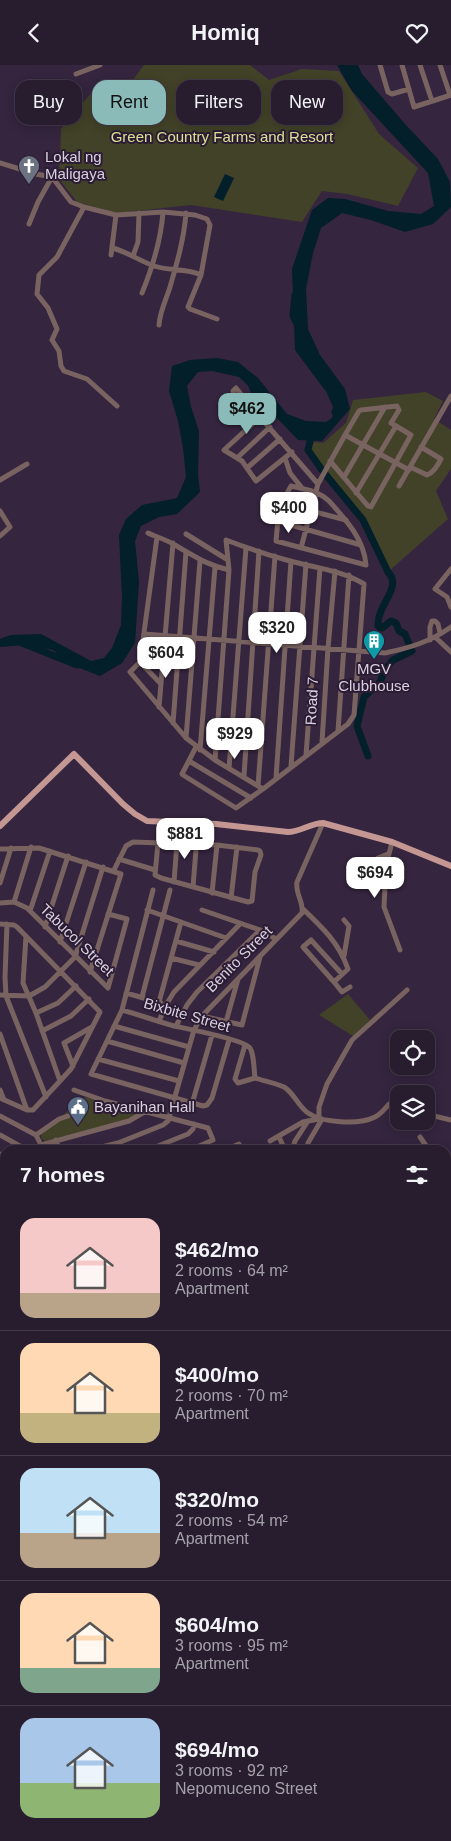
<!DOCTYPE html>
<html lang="en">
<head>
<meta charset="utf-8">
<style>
  :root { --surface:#281c2f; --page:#302537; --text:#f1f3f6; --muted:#a5a1aa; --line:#443a4b; --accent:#8bbbb9 }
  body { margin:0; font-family:Helvetica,sans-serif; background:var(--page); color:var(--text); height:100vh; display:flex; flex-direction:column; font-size:19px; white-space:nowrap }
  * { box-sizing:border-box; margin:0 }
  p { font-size:16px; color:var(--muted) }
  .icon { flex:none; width:28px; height:28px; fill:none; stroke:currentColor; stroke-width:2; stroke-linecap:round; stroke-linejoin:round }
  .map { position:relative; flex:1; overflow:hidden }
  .side { position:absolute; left:0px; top:1080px; width:451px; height:696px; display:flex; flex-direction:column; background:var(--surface); border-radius:15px 15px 0 0; box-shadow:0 2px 12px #0003,0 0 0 1px var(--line) }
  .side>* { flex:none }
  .hud { position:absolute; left:15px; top:15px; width:421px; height:45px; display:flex; gap:10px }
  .tools { position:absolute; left:390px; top:965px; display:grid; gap:10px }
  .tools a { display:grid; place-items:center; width:45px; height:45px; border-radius:10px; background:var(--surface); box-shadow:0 2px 12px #0003,0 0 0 1px var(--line); font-size:25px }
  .price { position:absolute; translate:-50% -42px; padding:0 11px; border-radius:10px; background:#fff; color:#222; font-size:16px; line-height:32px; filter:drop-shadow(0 1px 2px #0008) }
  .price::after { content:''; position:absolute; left:50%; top:30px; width:15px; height:11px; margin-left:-8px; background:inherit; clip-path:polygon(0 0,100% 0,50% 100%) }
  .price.selected { background:var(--accent); color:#111 }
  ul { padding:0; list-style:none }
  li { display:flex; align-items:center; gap:15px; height:125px; padding:0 20px }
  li+li { border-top:1px solid var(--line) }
  li span { display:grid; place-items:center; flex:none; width:140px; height:100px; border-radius:15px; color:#555 }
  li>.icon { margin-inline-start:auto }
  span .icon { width:60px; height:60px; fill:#fffc; stroke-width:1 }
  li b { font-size:21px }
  h2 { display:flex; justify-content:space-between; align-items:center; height:60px; padding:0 20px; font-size:21px }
  .chip { padding:0 18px; border-radius:15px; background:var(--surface); box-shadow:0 2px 12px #0003,0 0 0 1px var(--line); font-size:18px; line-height:45px }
  .chip.selected { background:var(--accent); color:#111 }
  header { display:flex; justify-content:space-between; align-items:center; height:65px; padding:0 20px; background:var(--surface); font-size:22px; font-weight:800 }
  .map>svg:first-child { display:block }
</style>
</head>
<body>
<header><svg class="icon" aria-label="back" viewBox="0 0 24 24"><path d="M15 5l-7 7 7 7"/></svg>Homiq<svg class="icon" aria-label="heart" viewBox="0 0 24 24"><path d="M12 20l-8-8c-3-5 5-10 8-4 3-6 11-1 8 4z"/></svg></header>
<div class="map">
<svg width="451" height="1776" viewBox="0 0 451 1776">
  <rect width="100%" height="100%" fill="#35253f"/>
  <path fill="#414227" d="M144,0H250L269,15L302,4L339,6L379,69L418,103L398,141L347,129L322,126L302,157L191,140L117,148L77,137L59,114L61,64L92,27L129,20Z
    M426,327L443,336L434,354L451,365V404L436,426L448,454L389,506L365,455L321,401L310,385L314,377L323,378L346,358L353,335Z
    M348,929L370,955L353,971L319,950Z
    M85,1032L141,1048C116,1066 74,1068 45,1076L41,1073L42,1067Z
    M0,1456L5,1459V1593L0,1584Z
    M156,1771H216V1773L219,1774L218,1776H153Z"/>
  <path fill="#031f29" d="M337,0H358L362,9L405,59L438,94L450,117L451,142L433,159L405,167L371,155L342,148L321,163L313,188L306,224L308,264L320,290L345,324L350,344L322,376L298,375L277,353L255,327L239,312L212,306L198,307L187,321L191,342L199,366L198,410L200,427L177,449L159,452L141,461L135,476L139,517L135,578L122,598L100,611L72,600L53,585L26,580L0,582V574L11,570L41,569L91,596L104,593L112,583L121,560L122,532L119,470L126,454L142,440L177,433L186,412L183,383L178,356L169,326L172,301L190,295L217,293L238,297L258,313L287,349L306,356L326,357L332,353L337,334L324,324L295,285L292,204L312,145L328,133L345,134L388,146L421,149L434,141L428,108L352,26Z
    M225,109L234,113L223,136L214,132Z"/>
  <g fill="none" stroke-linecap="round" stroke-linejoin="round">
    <path stroke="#031f29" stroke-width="7" d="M295,230L293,251L298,261
      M251,319L258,334L271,342
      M328,322L337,342L335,347
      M312,367L308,385L322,405
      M326,410L363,455L388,507C403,523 377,539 378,561L382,563L391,556L396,558L399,566L405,569L412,586L393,595L385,605L380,617L364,632L357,661L368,691
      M22,578L77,600"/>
    <path stroke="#796360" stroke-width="5" d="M380,0L388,27L392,29L409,24
      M402,0L414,42L451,30
      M420,0L432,36
      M440,0L450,30
      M76,9L100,0
      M0,98L36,109L52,112L71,137L84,142L116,150L163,147L195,150L207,154L210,160L201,210
      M84,142L57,192L39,210L37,229L48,243L57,264L52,275L59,286L61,301L64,306L87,314L117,341
      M29,159L38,137L52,112
      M113,183C127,187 140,196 154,201C169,206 186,203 201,210L188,242L190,244L217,254
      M111,190L116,150
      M133,191L138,177L139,148
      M142,228C153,201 161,176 163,147
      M159,260C160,246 166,235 170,222C177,198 184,174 186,148
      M250,361L238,344L233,326L236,323L260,352
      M345,370L359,346L361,345L397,341L399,345L391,358L396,361
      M292,387L256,416L242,396L224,385L260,352L318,419
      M238,392L270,362
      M285,393L290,408L302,423
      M330,396C343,411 355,426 368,441L371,442L411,370L396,361L356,428
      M410,402L427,410C434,407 437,401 441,394L421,382
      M247,403L280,374
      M344,412L385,342
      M0,415L27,399
      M291,421C304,424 319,426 329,436C346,455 364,474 366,500L276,476L279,443Z
      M399,421L451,331
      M281,438L346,455
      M0,446L10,462L0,471
      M277,456L361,480
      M148,468C156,472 165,474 173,479C193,490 206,500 229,505L226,475C247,483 268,490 290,496C315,503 341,505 364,519L354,650L348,659L263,724L215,695L186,673L130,607L140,597L157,472
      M186,469L228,495
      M301,483L318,419L345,370L409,405
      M451,504L435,524L447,532L451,542
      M144,569L385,588C409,583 430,577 451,562
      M435,572L451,587
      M430,575V562L432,556H435L438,559L440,568
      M143,578L163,597
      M140,597L161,619
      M159,642L173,478
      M173,658L186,487
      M338,666L349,510
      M186,673L200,496
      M322,677L328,583L335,506
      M196,682L182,709L183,710L236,743L263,724
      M200,685L215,502
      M306,690L320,503
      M215,695L229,505
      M189,696L251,733
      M291,701L306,499
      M229,703L246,483
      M244,711L259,486
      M276,713L291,496
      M258,721L275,491
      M392,777L386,801L384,842L400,885
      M0,784L39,783L121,809L90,907
      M119,794L155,805
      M353,802L371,798L378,793L388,789
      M114,805L126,781L133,777L217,780L258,785L260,786L261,790L255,807L252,836L248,837L161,813L155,810L158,778
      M174,817L177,778
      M0,818L11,783
      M193,822L198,759
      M153,825L122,945L91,1009L203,1041L207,1040L212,1033L229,975
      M212,828L217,780
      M231,833L237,782
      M14,837L31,782
      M0,838L14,837L27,843L108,923L127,854L108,849
      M303,844C322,862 339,878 348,904L334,917L342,927L350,922
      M147,845L226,873
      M202,845L260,865L276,874
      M30,846L50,786
      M344,855L349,861L344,891
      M0,859L14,860L17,862L100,947L71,1004L60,1016
      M7,859L5,912L6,931L46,1032
      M45,862L68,791
      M176,876L214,887
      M60,877L86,797
      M171,893L199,900
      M334,917L303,882L311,875L342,909
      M126,928L161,938
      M0,930L29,931L45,922L75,892L103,802
      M142,932L170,825
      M159,937L181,857
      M122,945C139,950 157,956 174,961C188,964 241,974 249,982C254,986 254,1006 255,1013L238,1018L235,1014L245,980
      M36,948L58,938L76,921
      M202,951L242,960L260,892
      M159,956L166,940L174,927L240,859
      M226,957L238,914
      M114,961L189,982
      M176,961L187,940L197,927L260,865
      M42,966L71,951L89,934
      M0,969L27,1045
      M107,976L184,998
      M98,994L179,1016
      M73,1001L64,978L92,962
      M255,1013C264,1016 275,1018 284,1022C294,1028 298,1041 308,1048C322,1058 359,1060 375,1052C381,1049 385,1044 389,1039L399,1040
      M0,1025L4,1035
      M74,1025L105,1036L208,1063L213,1075L190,1085
      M0,1033L27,1045H33L60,1016L36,948L23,918L26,871
      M192,1039L212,970
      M426,1049L451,1055
      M0,1051L36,1070
      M0,1070L27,1085
      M279,1072L285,1085
      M420,1072L429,1085
      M56,1075L59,1085
      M270,1076L303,1057L319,1054V1042L327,1019L352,975L407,925
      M308,1078L322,1054
      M41,1080L36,1070L59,1054L68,1051
      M33,1085L41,1080L129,1056L146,1046
      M89,1085L118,1078L163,1060L168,1056L194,965L202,951L302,848C304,837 295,829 297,817L323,758
      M148,1085L188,1069L193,1064L194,1059
      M225,1085L239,1079
      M292,1085L295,1076L308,1056
      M0,1089L5,1091
      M446,1104L451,1111
      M0,1119L5,1111
      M0,1172L5,1157
      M0,1207H5
      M0,1226H5
      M0,1240L5,1238
      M0,1261L5,1260
      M0,1284L5,1283
      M446,1285L451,1288
      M0,1301L5,1300
      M0,1347L5,1349
      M446,1416L451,1419
      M446,1436L451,1439
      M446,1448L451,1442
      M0,1452L5,1455
      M446,1466L451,1467
      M446,1499L451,1493
      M446,1525L451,1520
      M446,1534L451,1538
      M446,1550L451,1545
      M446,1556L451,1560
      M446,1581L449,1585L447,1590
      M446,1604V1606
      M446,1621L451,1622
      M446,1665H451
      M446,1680L451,1681
      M0,1681L5,1679
      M446,1686L451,1688
      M446,1705L451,1707
      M0,1707L5,1698
      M0,1757H5
      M9,1771L11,1776
      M43,1771L46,1776
      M80,1771L81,1776
      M109,1771L110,1776
      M331,1771L332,1776
      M415,1771L416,1776
      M419,1771L420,1776
      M58,1776L64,1771
      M138,1776L141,1771
      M279,1776L280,1771
      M312,1776L313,1771"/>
    <path stroke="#c59792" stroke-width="6" d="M0,761L74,689L123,739L135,749L147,756L216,759L288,767C300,767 311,758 323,758L392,777L451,801
      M446,1159L451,1145
      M248,1776L249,1771"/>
  </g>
  <defs>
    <g id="church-pin" transform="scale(1.125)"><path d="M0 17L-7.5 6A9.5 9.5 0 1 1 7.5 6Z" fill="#6b7280" stroke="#2b1c34"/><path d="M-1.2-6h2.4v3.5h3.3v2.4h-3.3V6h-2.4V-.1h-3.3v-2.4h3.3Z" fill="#fff"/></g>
    <g id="building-pin" transform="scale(1.125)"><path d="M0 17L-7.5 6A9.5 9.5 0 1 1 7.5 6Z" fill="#0f9aa8" stroke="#2b1c34"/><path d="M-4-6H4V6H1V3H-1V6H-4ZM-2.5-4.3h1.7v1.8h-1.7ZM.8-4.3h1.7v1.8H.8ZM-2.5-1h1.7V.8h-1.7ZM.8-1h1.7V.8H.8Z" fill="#fff"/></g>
    <g id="civic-pin" transform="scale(1.125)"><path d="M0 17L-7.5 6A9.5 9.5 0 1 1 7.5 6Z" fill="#5c6f8a" stroke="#2b1c34"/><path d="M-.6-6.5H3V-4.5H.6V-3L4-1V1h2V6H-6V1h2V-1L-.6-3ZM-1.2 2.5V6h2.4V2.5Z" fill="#fff"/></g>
  </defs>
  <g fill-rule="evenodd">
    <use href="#church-pin" x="29" y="101"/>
    <use href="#building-pin" x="374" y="576"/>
    <use href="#civic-pin" x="78" y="1042"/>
  </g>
  <g text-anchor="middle" stroke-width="4" stroke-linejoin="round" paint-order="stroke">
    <g font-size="15" fill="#dde197" stroke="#2b1c34">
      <text x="222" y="77">Green Country Farms and Resort</text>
    </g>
    <g font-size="15" fill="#dad0e0" stroke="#2b1c34" text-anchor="start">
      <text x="45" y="97">Lokal ng<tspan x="45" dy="17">Maligaya</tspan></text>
      <text x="374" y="609" text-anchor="middle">MGV<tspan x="374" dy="17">Clubhouse</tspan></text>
      <text x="94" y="1047">Bayanihan Hall</text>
    </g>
    <g font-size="15" fill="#dad0e0" stroke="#2b1c34">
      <text transform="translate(312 636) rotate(-87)" y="5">Road 7</text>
      <text transform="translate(77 875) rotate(44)" y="5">Tabucol Street</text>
      <text transform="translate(239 894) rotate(-45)" y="5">Benito Street</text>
      <text transform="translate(187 950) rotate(16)" y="5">Bixbite Street</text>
    </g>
  </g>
</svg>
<div class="tools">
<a><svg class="icon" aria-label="locate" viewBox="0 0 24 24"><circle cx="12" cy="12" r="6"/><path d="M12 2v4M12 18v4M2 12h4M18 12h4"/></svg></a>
<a><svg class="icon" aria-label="layers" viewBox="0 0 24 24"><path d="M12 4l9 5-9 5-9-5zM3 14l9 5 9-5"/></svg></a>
</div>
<b class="price selected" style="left:247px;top:370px">$462</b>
<b class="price" style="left:289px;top:469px">$400</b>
<b class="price" style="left:277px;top:589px">$320</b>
<b class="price" style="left:166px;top:614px">$604</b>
<b class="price" style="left:235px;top:695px">$929</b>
<b class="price" style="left:185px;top:795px">$881</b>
<b class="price" style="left:375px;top:834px">$694</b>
<div class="hud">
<a class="chip">Buy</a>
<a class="chip selected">Rent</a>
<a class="chip">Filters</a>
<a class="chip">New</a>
</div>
<section class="side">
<h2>7 homes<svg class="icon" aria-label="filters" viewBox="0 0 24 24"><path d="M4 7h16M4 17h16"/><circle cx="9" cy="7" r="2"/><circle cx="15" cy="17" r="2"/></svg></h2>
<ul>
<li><span style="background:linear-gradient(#f6c9c9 75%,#b9a48a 0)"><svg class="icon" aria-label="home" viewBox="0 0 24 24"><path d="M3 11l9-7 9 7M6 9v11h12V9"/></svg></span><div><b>$462/mo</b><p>2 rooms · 64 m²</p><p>Apartment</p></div></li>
<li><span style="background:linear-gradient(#ffd9b3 70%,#c2b280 0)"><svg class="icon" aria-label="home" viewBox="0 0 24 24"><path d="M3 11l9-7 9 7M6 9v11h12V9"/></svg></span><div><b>$400/mo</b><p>2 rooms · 70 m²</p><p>Apartment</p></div></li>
<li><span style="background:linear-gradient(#bfe0f5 65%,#b9a48a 0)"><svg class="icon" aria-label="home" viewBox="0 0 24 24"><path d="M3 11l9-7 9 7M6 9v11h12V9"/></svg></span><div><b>$320/mo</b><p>2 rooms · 54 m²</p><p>Apartment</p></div></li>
<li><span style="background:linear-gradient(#ffd9b3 75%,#7fa58c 0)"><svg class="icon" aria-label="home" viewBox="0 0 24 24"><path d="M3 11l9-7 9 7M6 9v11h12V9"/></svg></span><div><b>$604/mo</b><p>3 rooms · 95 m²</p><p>Apartment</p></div></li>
<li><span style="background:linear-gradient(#a9c7e8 65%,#8fb573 0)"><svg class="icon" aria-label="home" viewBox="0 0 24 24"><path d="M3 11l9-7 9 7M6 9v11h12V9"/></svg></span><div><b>$694/mo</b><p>3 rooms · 92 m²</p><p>Nepomuceno Street</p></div></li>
</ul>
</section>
</div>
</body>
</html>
